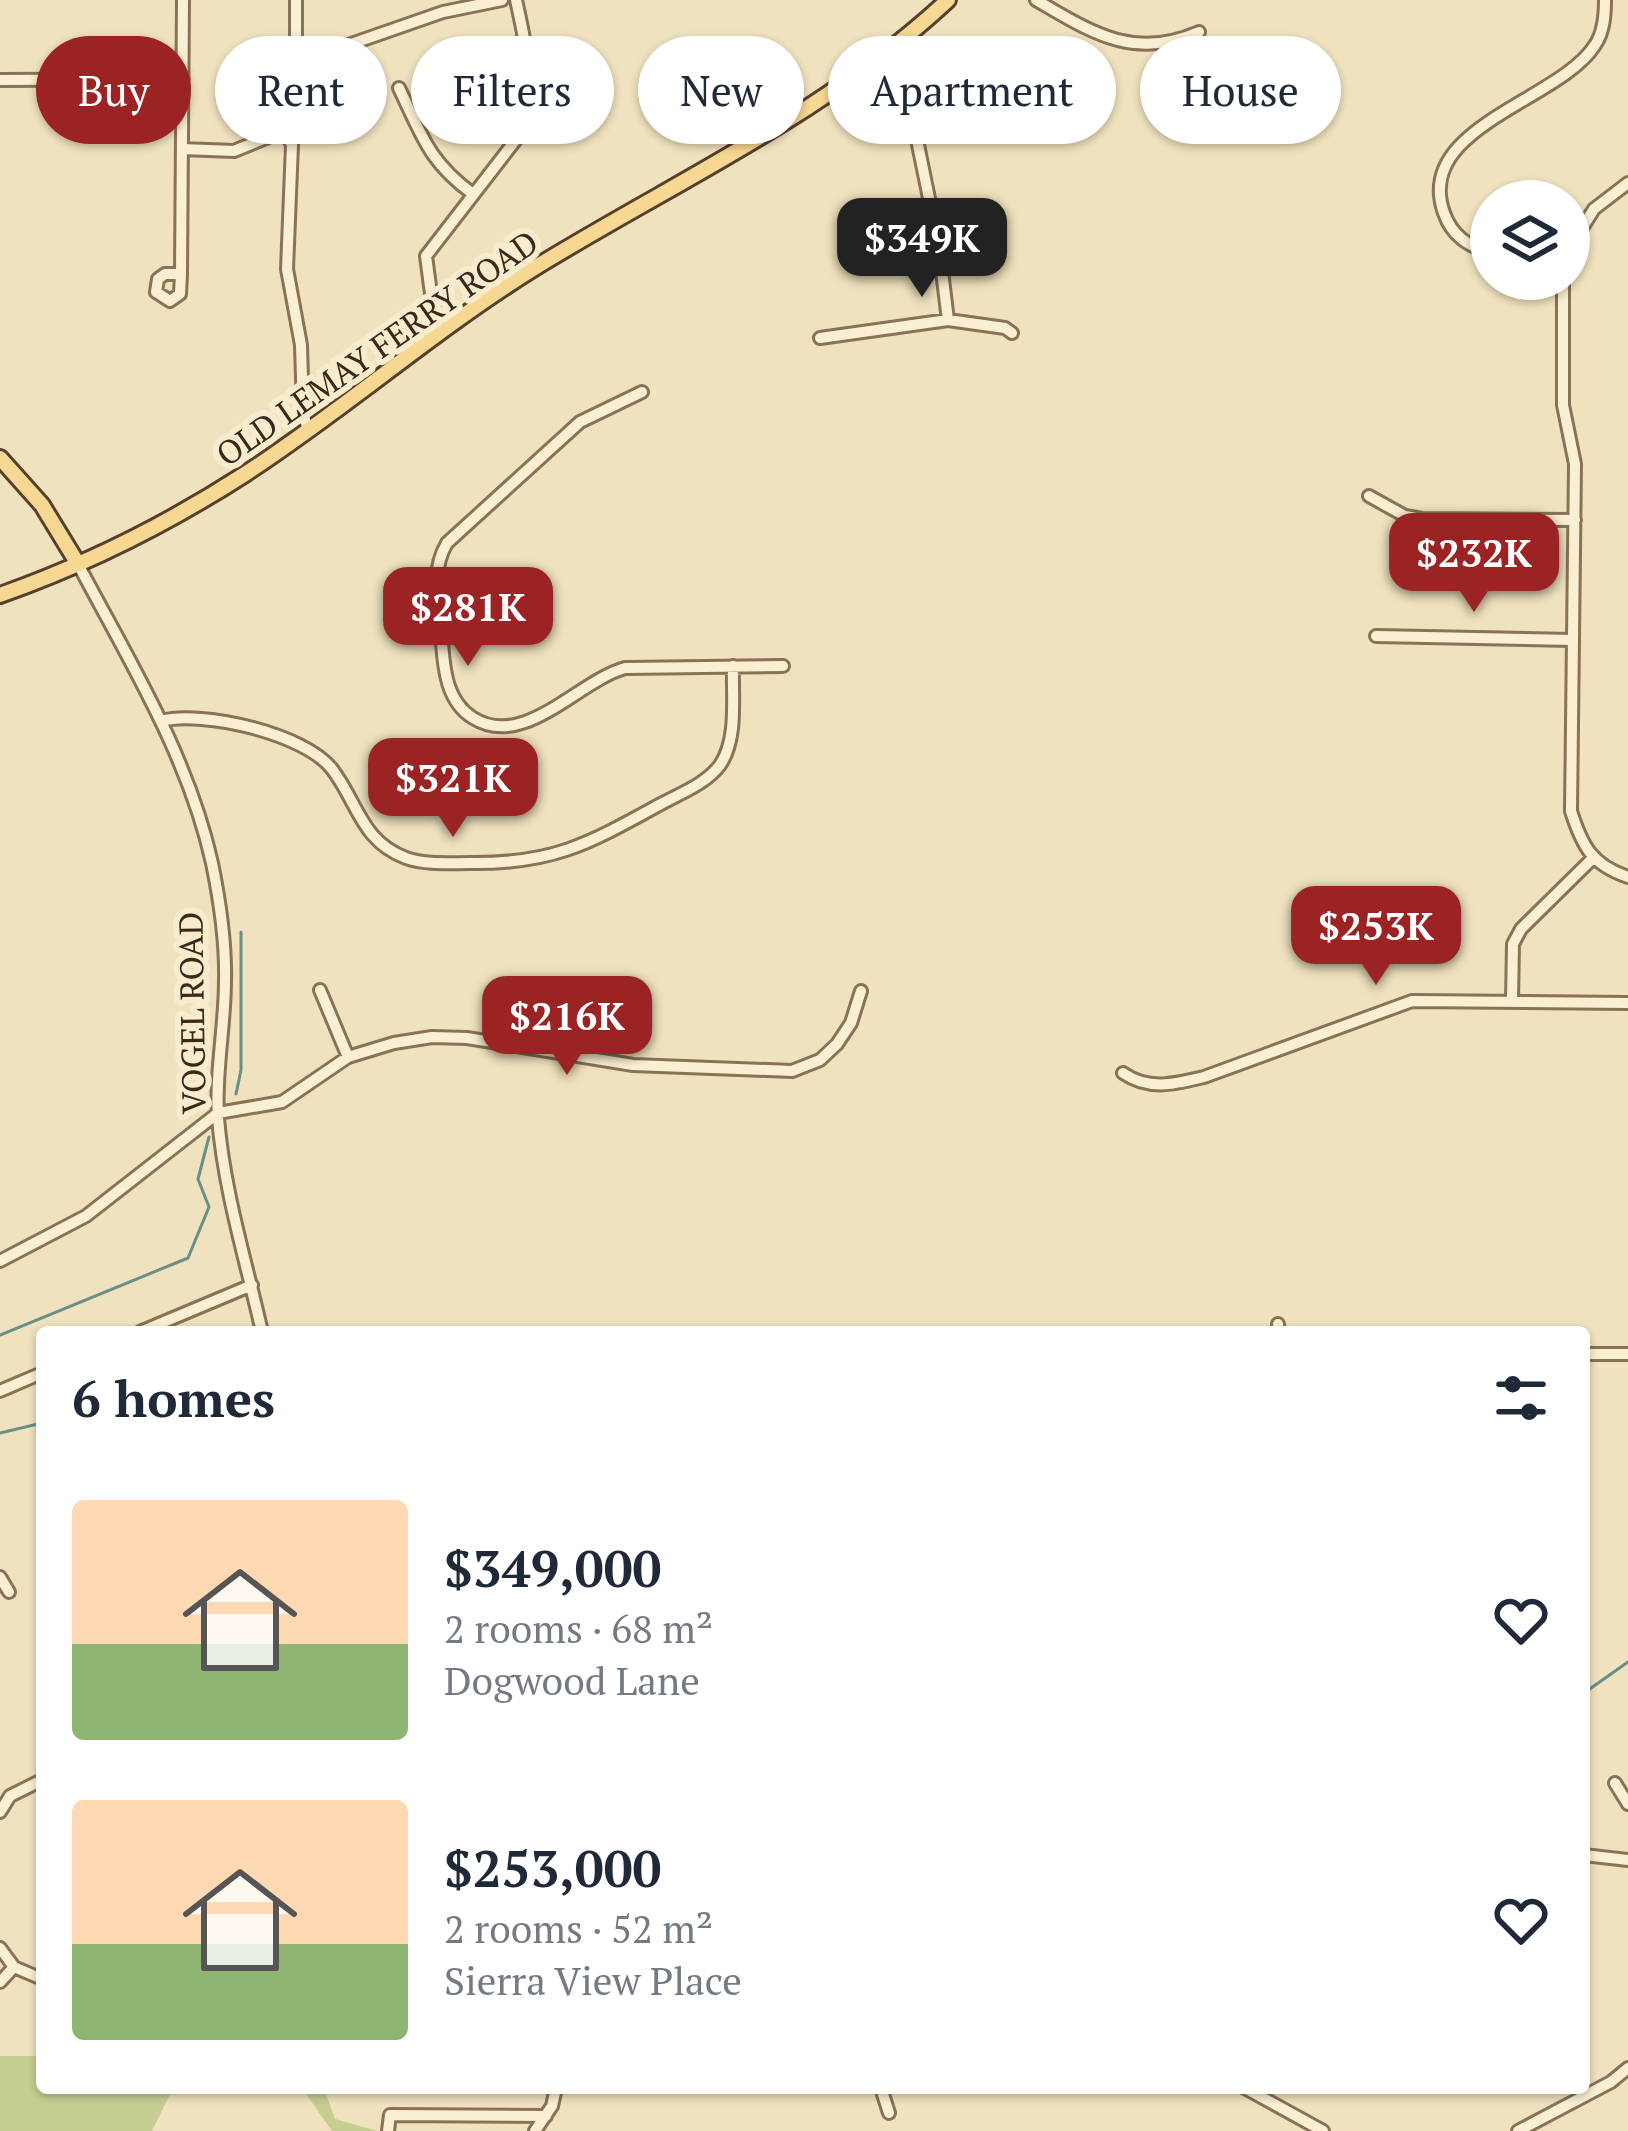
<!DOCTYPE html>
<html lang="en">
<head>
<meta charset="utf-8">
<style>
  :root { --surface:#fff; --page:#f2f2f3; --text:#1f2937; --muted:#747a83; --accent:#9b2323 }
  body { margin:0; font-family:"PT Serif",serif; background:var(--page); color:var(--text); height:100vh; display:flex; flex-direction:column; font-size:45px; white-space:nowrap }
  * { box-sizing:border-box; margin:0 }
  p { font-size:39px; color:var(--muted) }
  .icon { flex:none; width:66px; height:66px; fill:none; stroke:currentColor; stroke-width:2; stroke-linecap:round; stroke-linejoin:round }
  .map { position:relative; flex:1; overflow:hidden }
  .sheet { position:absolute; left:36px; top:1326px; width:1554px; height:768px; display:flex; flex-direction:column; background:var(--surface); border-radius:12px; box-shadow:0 3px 9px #0004 }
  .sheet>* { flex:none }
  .hud { position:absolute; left:36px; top:36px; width:1557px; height:108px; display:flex; gap:24px }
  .controls { position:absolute; left:1470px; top:180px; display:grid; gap:24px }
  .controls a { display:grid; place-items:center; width:120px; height:120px; border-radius:50%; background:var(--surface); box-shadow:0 3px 9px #0004; font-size:60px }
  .price { position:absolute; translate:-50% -102px; padding:0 27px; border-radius:24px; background:var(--accent); color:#fff; font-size:39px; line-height:78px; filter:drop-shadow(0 3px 6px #0008) }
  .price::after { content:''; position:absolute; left:50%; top:72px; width:36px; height:27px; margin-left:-18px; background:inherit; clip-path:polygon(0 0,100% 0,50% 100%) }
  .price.current { background:#222; color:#fff }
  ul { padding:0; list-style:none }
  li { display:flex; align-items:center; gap:36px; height:300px; padding:0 36px }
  li span { display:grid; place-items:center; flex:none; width:336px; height:240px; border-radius:12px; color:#555 }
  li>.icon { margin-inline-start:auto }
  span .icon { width:144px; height:144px; fill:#fffc; stroke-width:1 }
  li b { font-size:51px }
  h2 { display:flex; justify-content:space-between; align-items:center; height:144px; padding:0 36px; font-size:51px }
  .pill { padding:0 42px; border-radius:54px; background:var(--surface); box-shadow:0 3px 9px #0004; font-size:42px; line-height:108px }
  .pill.current { background:var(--accent); color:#fff }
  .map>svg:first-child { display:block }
</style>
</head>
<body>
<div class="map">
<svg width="1628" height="2131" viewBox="0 0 1628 2131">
  <rect width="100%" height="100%" fill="#f0e2be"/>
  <path fill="#c7ce92" d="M0,2056H42V2088H173L152,2131H0Z
    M293,2088H324L335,2119L377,2131H332L304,2091Z"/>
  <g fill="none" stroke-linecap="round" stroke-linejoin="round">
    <path stroke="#698f86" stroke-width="3" d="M236,1094L241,1070V932
      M0,1335L188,1258L209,1207L198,1179L209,1137
      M0,1433L42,1423
      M1584,1693L1628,1662"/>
    <g stroke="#897256" stroke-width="16">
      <path id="minor" d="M1036,0C1094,34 1134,60 1199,32
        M898,47L939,247L948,320
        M296,51H331L443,12L502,0
        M0,80L183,79
        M399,88C422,136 429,162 473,194
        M278,133L287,135L292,145L287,269L301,345L303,413L308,430
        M278,133L296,95V0
        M182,149L234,151L278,133
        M1569,249L1594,209L1628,183
        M1491,253C1468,246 1452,236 1444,213C1413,127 1560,101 1595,45C1604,32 1605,15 1605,0
        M165,274H181L180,294L170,301L156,292L158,279Z
        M181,274L183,0
        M1563,279V405L1575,464L1571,811C1582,846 1592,865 1628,877
        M446,328L432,301L426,256L518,137C540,100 525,41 516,0
        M820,338L948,320L1005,328L1012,333
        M642,392L580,422L447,543C429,573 439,610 442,643C444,670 447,702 473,718C524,750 578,681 625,668L783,666
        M1369,496L1405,516L1422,519L1575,520
        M78,564C129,661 188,755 212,863C220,902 226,941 225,981C225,1026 215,1073 218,1118C224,1191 246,1261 262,1332
        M1376,636L1572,640
        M161,721C203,710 305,734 332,769C358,803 361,841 406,858C426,865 449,863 470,863C553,864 588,844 659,805C679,794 706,784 720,765C738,739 732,697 733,666
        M320,990L348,1057
        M1512,1001L1513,944L1521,929L1592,859
        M1123,1073C1149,1091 1175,1084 1204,1077L1412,1001L1628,1003
        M0,1261L86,1216L218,1113L282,1102L348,1057L394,1043L432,1037L467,1038L633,1065L792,1071L820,1060L837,1044L851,1023L861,991
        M1278,1324L1279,1332
        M140,1332L252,1285
        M1584,1354H1628
        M0,1391L42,1373
        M0,1577L9,1592
        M1615,1783L1628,1804
        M0,1812L10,1796L42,1780
        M1584,1855L1628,1860
        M0,1948L14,1967L42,1979
        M0,1982L14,1967
        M881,2088L889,2113
        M1245,2088L1323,2131
        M388,2131L390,2115L546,2116
        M535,2131L552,2106L556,2088
        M1518,2131L1611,2082L1628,2068"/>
    </g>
    <g stroke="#56402b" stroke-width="20">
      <path id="major" d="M0,458L42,505L78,564
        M0,595C85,565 169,523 245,474C345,409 434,330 536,267C676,181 827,113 948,0"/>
    </g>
    <use href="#minor" stroke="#faefd2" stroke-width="10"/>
    <use href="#major" stroke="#f6d893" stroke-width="14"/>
  </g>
  <g text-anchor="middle" stroke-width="12" stroke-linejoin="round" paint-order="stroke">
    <g font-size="33" fill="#38291b" stroke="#f7ecce">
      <text transform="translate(377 348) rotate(-35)" y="12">OLD LEMAY FERRY ROAD</text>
      <text transform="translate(192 1013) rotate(-91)" y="12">VOGEL ROAD</text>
    </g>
  </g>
</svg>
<div class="controls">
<a><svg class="icon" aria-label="layers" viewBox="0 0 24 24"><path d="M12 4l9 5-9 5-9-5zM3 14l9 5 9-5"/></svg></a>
</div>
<b class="price current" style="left:922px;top:300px">$349K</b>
<b class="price" style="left:1474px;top:615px">$232K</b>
<b class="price" style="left:468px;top:669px">$281K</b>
<b class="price" style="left:453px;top:840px">$321K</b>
<b class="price" style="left:1376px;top:988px">$253K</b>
<b class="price" style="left:567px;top:1078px">$216K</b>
<div class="hud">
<a class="pill current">Buy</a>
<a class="pill">Rent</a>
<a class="pill">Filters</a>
<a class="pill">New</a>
<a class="pill">Apartment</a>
<a class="pill">House</a>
</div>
<section class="sheet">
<h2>6 homes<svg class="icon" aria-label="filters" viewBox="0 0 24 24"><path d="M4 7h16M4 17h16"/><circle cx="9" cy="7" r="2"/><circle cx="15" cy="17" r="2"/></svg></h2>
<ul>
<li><span style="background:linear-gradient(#ffd9b3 60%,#8fb573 0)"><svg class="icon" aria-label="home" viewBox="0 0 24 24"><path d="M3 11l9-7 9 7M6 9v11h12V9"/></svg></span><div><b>$349,000</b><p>2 rooms · 68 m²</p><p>Dogwood Lane</p></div><svg class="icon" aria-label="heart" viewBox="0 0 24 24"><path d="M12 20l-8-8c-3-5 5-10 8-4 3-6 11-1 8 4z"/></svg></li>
<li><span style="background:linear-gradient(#ffd9b3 60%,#8fb573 0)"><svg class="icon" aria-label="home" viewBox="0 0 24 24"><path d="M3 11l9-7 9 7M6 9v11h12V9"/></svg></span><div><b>$253,000</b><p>2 rooms · 52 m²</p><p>Sierra View Place</p></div><svg class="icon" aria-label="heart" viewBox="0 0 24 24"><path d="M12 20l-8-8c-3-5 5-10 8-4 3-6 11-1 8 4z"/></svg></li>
</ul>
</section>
</div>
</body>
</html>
